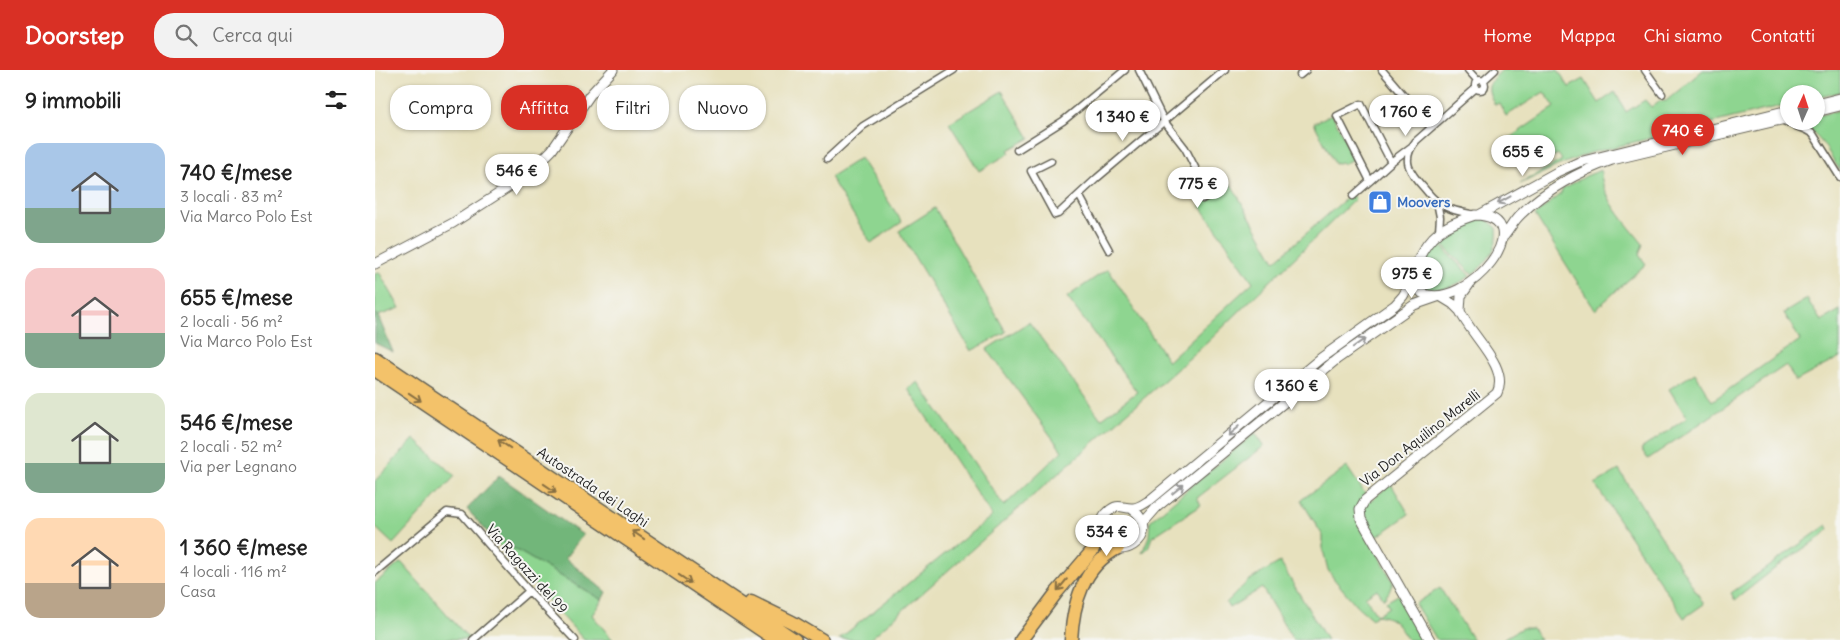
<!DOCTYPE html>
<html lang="it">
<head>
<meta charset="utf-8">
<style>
  :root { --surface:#fff; --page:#f2f2f2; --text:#222; --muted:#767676; --accent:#d93025 }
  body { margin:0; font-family:Delius,sans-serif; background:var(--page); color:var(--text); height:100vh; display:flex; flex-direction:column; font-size:19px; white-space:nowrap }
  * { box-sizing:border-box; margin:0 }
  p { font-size:16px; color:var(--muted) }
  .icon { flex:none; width:28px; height:28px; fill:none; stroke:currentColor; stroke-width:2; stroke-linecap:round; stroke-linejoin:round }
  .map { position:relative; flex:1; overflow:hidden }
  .drawer { display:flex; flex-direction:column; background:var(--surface); width:375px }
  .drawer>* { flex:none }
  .hud { position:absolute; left:15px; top:15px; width:475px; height:45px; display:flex; gap:10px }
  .needle { width:32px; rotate:3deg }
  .controls { position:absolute; left:1405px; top:15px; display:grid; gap:10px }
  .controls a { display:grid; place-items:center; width:45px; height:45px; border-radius:50%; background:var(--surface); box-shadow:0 1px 4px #0004; font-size:25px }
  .price { position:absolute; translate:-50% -42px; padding:0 11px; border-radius:18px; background:#fff; color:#222; font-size:16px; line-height:32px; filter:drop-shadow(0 1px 2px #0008) }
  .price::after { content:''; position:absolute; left:50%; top:30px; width:15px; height:11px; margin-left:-8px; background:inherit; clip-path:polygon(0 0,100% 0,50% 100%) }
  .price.selected { background:var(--accent); color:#fff }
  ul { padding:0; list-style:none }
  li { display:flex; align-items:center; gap:15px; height:125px; padding:0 25px }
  li span { display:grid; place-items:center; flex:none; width:140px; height:100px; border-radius:15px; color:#555 }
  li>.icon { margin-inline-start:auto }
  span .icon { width:60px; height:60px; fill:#fffc; stroke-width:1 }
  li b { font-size:21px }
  h2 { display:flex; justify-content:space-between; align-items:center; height:60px; padding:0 25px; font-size:21px }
  .pill { padding:0 18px; border-radius:20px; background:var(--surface); box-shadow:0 1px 4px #0004; font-size:18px; line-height:45px }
  .pill.selected { background:var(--accent); color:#fff }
  header { display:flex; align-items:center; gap:30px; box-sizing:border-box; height:70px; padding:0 25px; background:var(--accent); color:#fff }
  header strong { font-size:24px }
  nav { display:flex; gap:28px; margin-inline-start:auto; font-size:18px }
  .search { width:350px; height:45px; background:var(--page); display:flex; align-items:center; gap:12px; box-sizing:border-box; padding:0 18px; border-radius:20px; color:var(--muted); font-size:19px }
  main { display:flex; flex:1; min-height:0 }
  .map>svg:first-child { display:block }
</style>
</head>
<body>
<header>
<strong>Doorstep</strong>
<div class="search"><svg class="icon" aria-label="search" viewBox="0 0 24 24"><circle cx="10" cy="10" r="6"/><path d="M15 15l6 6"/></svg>Cerca qui</div>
<nav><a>Home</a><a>Mappa</a><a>Chi siamo</a><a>Contatti</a></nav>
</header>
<main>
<section class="drawer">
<h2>9 immobili<svg class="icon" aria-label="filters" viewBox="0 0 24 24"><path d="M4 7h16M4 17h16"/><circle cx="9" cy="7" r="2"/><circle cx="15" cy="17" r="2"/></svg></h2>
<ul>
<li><span style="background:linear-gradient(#a9c7e8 65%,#7fa58c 0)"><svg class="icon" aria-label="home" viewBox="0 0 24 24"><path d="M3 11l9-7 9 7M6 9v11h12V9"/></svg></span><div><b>740 €/mese</b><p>3 locali · 83 m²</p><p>Via Marco Polo Est</p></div></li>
<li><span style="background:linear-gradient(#f6c9c9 65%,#7fa58c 0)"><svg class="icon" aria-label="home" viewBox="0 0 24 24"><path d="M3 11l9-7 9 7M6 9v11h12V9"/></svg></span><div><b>655 €/mese</b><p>2 locali · 56 m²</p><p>Via Marco Polo Est</p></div></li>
<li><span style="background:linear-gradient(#dfe7d0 70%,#7fa58c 0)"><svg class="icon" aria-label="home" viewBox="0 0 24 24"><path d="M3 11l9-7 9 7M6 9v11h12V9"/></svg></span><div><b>546 €/mese</b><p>2 locali · 52 m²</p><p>Via per Legnano</p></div></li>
<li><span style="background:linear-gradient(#ffd9b3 65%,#b9a48a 0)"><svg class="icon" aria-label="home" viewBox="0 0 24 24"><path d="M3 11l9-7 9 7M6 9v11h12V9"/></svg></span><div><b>1 360 €/mese</b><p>4 locali · 116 m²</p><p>Casa</p></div></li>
</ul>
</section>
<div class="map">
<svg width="1465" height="570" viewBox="0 0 1465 570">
  <rect width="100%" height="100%" fill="#f6f6f2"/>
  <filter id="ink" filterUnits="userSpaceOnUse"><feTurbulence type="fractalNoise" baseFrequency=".02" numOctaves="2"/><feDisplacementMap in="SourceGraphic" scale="10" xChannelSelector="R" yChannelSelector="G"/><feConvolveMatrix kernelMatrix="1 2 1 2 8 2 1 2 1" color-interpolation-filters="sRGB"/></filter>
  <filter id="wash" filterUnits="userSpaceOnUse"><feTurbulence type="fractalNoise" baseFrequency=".0096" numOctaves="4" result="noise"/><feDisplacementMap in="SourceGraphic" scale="20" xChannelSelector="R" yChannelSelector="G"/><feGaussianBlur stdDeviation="1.12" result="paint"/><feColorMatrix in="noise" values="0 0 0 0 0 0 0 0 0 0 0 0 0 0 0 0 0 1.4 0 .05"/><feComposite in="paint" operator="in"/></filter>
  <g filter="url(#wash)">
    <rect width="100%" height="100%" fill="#e7e1be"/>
    <path fill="#8ed590" stroke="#557856" d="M1127,0H1183L1194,17L1209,9L1224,33L1240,22L1251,42L1270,30L1276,37L1284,31H1291L1328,0H1465V22L1441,28V24H1414V34L1215,83L1182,96L1145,114V113L1187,90L1183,84L1158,97L1153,88L1137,80L1133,69L1180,37L1169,22L1131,46L1124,33L1120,35C1110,17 1112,14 1127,0Z
      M627,21L655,68L633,80L635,83L604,101L574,53Z
      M1465,40V101C1451,78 1445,63 1419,52L1441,51V46Z
      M957,44L980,88L968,94L966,92L960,94L939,53Z
      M485,88L527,152L496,173L455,107Z
      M1226,100C1225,126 1253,155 1268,174L1264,185L1271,194L1220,240L1160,145L1185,125L1188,119L1211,106Z
      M856,114L900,191L976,124L980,129C932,177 883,222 835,270L494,570L464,569L617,446L533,319L543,312L629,436L687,381L612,279L654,252L726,349L762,322L692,227L733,199L793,291L878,212L825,135Z
      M560,138L631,262L596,281L524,161Z
      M1110,148L1122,158C1124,177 1112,194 1097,204L1063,171C1076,158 1092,151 1110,148Z
      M1062,172L1095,206C1053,235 1024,216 1062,172Z
      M4,202L25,238L3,246L0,242V204Z
      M1432,229L1446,251L1465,240V287L1421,311L1411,295L1273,389L1266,379L1312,348L1294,319L1320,303L1337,331L1425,270L1409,243Z
      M880,363L889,376L822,428L826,435L777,467L773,478L767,483L774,466L775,451Z
      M39,369L80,406L18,474L0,457V411Z
      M972,397L995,431L1016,414L1034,444L996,471L1018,512L1014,522L1009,529L1002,519L990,527L1002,545L1014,537L1011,532L1023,525L1025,526L1052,570H1033C1023,556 1020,547 1002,545L997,549L982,536L959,509L953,500L948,480V466L926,430Z
      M1244,400L1329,534L1309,548L1220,414Z
      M1452,455L1454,459L1447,466L1403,496L1360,530L1356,523Z
      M114,464L227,530L217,545L238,570H209Z
      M26,492L94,569L0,570V513Z
      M905,492L952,570H918L887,518L854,538L851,533L873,511Z
      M1065,518L1098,570H1062L1040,534Z
      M1147,558H1157L1165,570H1129L1128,569Z"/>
    <path fill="#72b67a" stroke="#47694b" d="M0,242L3,246L18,282L0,273Z
      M124,406L208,465L190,488L231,522L227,530L114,464L92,439Z"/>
  </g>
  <g filter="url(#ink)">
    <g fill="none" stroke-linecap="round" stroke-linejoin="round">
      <g stroke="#636155" stroke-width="9">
        <path id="minor" d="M764,0L789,51L810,78L834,125L827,129L820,116L827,112
          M1007,0L1056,57
          M1093,0L1103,11
          M1270,0L1287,24
          M925,5L931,0
          M1100 15a5 5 0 1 1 10 0a5 5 0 1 1-10 0Z
          M1108,11L1120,0
          M1406,50L1431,60L1438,64L1465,107
          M642,80L688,51L750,0
          M452,89L488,56L579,0
          M676,91L656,101L680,145L683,144L722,108L850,0
          M1016,92L986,34L962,46L995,111L1016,92L1036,77
          M704,125L734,180
          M978,126L995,111
          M1062,132L1065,147L1064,161
          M1100,145C1087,142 1073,140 1063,132C1058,129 1053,123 1049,118C1035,103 1025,90 1041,71L1101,18
          M0,502L72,442L87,444L154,521L200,570
          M98,570L154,521"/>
      </g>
      <g stroke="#636155" stroke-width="11">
        <path id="tertiary" d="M1441,34L1465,28
          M1441,42L1465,36
          M1100,145C1169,147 1091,243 1047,223C1029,206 1049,174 1064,162C1074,154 1088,149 1100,145Z
          M1104,145L1182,102L1204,92L1414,40
          M1129,166C1135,159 1139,150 1146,144C1170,120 1205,101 1237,90L1414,48
          M0,194L78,153L137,115L158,99L177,80L215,25L238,0
          M757,439C793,466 736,499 727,463C725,455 727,447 733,442C743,432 748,439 758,438C764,438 770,433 775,430L946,288L1020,235L1028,226L1040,205
          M768,453L782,437L962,289L1039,235L1065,226L1078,234L1085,241L1086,226L1096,212
          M1055,570L986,449L985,439L990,430L1122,323C1135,297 1095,265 1085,241"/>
      </g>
      <g stroke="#636155" stroke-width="15">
        <path id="motorway" d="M0,288L420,570
          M0,300L401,570
          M376,532L417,552L447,570
          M646,570L682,522L717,481L726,462
          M696,570C698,533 708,496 743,478"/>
      </g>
      <use href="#minor" stroke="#fff" stroke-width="6"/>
      <use href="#tertiary" stroke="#fff" stroke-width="9"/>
      <use href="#motorway" stroke="#f3c26a" stroke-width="12"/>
    </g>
    <defs><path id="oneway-shaft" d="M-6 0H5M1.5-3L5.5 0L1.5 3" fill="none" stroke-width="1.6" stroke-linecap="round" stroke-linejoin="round" transform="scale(1.25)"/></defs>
    <g stroke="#999">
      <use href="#oneway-shaft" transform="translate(1129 130) rotate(151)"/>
      <use href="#oneway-shaft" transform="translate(984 273) rotate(-35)"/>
      <use href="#oneway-shaft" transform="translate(858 361) rotate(140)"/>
      <use href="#oneway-shaft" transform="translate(803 419) rotate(-39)"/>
    </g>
    <g stroke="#886f43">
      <use href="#oneway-shaft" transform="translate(40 327) rotate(34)"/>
      <use href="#oneway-shaft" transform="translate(129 374) rotate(-146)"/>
      <use href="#oneway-shaft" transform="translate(175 418) rotate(34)"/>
      <use href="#oneway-shaft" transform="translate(263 465) rotate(-146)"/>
      <use href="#oneway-shaft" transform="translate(310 509) rotate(34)"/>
      <use href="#oneway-shaft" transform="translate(687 515) rotate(130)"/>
    </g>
  </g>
  <defs>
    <g id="shop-square" transform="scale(1.25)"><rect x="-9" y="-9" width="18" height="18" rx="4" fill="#3f7fe0" stroke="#f6f6f2"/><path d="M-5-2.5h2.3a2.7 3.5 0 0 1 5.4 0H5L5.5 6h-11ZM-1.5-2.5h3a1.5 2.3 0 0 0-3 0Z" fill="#fff"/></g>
  </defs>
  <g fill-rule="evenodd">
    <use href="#shop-square" x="1005" y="132"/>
  </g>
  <g text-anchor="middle" stroke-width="4" stroke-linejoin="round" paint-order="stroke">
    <g font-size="14" font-weight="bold" fill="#366cbe" stroke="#f6f6f2" text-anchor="start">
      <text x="1022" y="137">Moovers</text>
    </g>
    <g font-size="14" fill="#1c1c1c" stroke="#f6f6f2">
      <text transform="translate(1045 368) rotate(-38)" y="5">Via Don Aquilino Marelli</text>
      <text transform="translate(218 417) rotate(34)" y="5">Autostrada dei Laghi</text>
      <text transform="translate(152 499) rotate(48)" y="5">Via Ragazzi del 99</text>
    </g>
  </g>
</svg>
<div class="controls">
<a><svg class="needle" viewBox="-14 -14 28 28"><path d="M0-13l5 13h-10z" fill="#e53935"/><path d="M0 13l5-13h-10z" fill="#767676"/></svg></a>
</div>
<b class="price" style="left:1031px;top:67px">1 760 €</b>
<b class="price" style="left:748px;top:72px">1 340 €</b>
<b class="price selected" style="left:1308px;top:86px">740 €</b>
<b class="price" style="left:1148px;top:107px">655 €</b>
<b class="price" style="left:142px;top:126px">546 €</b>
<b class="price" style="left:823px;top:139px">775 €</b>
<b class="price" style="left:1037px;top:229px">975 €</b>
<b class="price" style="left:917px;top:341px">1 360 €</b>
<b class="price" style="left:732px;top:487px">534 €</b>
<div class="hud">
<a class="pill">Compra</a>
<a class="pill selected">Affitta</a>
<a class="pill">Filtri</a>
<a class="pill">Nuovo</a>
</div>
</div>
</main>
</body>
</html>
